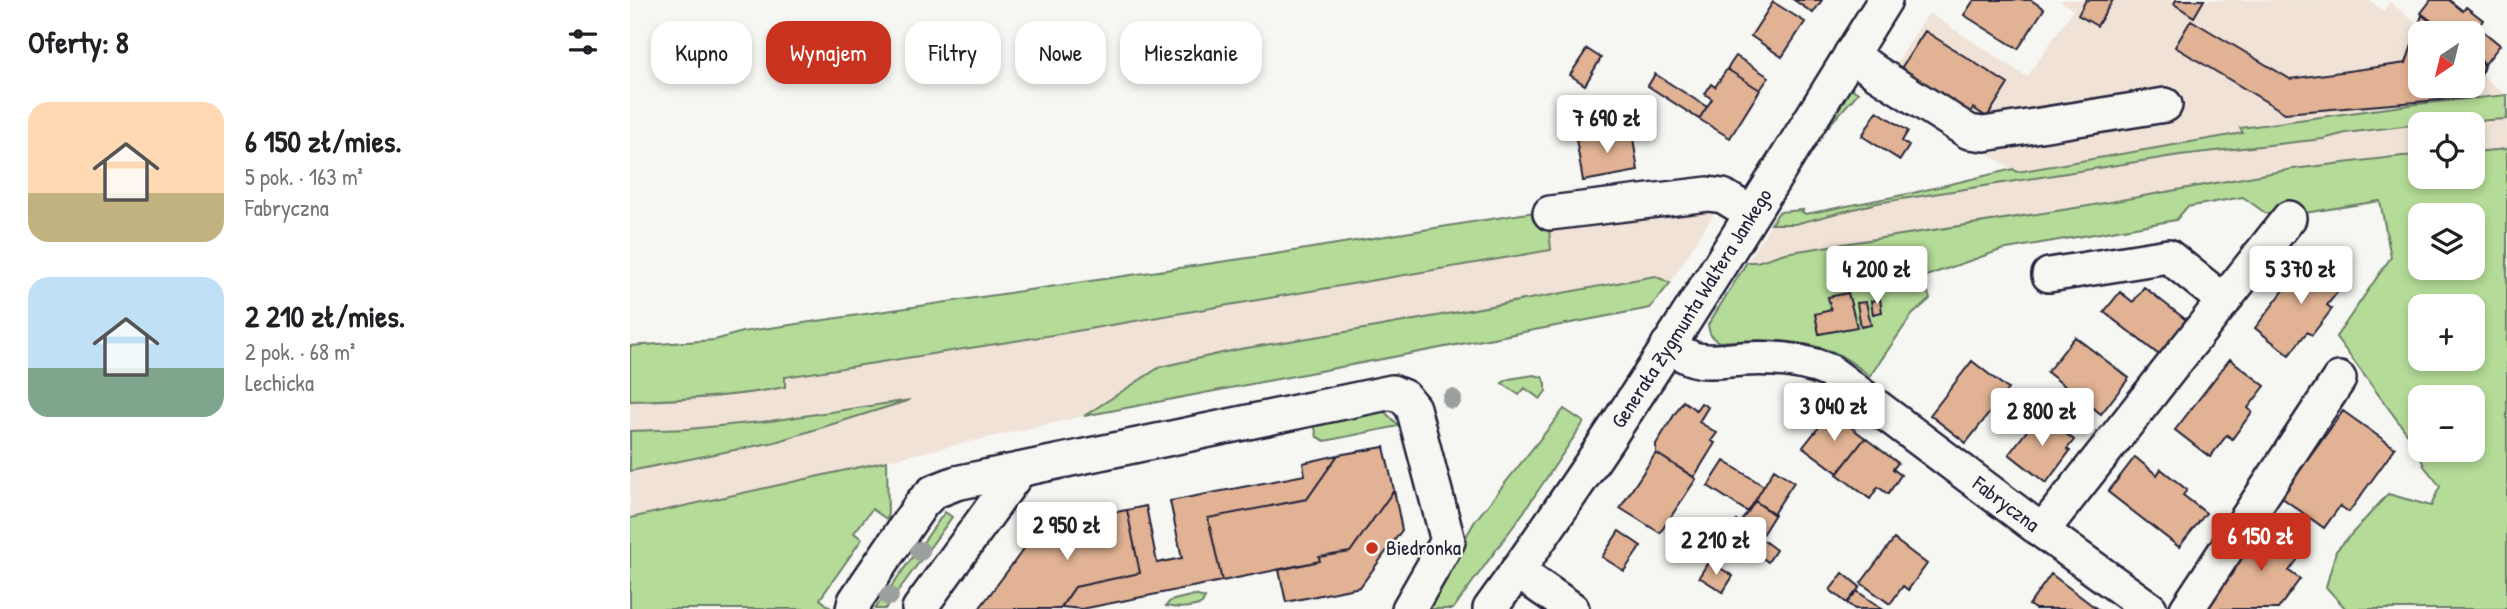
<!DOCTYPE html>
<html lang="pl">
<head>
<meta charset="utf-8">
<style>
  :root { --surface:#fff; --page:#f2f2f2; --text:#202124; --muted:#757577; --accent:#c8321e }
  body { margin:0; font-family:"Patrick Hand",sans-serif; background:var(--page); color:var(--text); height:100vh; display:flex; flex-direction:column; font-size:26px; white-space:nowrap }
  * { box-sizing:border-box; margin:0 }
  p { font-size:23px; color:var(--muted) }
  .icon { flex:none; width:38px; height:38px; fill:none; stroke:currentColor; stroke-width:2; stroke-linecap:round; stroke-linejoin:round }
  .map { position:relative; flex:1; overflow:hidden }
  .side { display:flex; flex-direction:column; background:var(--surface); width:630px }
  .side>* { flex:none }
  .top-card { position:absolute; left:21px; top:21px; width:665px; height:63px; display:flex; gap:14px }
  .needle { width:46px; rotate:215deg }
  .buttons { position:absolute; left:1778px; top:21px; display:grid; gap:14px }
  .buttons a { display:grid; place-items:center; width:77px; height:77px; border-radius:14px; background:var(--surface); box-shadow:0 4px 10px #0003; font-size:35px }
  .price { position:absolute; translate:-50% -60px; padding:0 16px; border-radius:7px; background:#fff; color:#222; font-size:23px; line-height:46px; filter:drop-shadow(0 2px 4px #0008) }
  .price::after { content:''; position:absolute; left:50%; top:42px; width:21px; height:16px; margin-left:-10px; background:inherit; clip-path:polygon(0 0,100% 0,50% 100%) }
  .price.current { background:var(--accent); color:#fff }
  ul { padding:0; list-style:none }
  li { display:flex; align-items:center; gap:21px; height:175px; padding:0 28px }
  li span { display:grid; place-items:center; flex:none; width:196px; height:140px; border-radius:21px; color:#555 }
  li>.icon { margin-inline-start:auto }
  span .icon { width:84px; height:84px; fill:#fffc; stroke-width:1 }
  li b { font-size:30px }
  h2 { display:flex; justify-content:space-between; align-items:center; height:84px; padding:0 28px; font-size:30px }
  .tag { padding:0 24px; border-radius:21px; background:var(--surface); box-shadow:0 4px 10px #0003; font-size:24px; line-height:63px }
  .tag.current { background:var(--accent); color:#fff }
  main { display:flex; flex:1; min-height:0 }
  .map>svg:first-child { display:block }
</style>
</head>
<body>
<main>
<section class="side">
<h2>Oferty: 8<svg class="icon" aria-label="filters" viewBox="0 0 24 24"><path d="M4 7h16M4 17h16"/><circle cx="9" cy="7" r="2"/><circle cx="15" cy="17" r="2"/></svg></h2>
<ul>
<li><span style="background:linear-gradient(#ffd9b3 65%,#c2b280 0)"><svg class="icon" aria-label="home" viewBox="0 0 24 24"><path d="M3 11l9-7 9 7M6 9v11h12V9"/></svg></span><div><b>6 150 zł/mies.</b><p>5 pok. · 163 m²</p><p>Fabryczna</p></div></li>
<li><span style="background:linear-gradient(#bfe0f5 65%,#7fa58c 0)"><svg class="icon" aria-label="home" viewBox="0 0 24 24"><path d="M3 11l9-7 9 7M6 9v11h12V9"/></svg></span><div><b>2 210 zł/mies.</b><p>2 pok. · 68 m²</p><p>Lechicka</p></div></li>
</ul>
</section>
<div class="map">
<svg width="1877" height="609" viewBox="0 0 1877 609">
  <rect width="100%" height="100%" fill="#f6f6f2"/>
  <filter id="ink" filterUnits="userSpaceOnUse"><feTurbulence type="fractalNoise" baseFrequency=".0143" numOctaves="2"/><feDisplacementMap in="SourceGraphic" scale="14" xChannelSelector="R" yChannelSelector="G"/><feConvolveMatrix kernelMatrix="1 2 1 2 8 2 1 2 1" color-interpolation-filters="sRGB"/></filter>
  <g filter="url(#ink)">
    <path fill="#f0e2d6" d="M1429,0H1739L1753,11L1760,2L1799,33H1790V86H1843V68L1876,95L1787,104L1611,127L1614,133L1387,172L1251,87L1299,13L1397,77L1443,10Z
      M1877,119V149L1843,152V124H1805Z
      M1790,125V155L1663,169L1458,206L1156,253L1127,262H1117L1141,224H1165L1247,203L1374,182L1550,155Z
      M1090,204L1040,283L1025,276L746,327L610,349L530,367L454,416L0,518V471L145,442L276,401L140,421L58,429L0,431V401L56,400L134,391L154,387V377L429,334L921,250L919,229Z"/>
    <path fill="#b4db97" stroke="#6b7e69" stroke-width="2" fill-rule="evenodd" d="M1218,86L1228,93L1177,150Z
      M1877,95V119L1790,124L1716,133L1693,139L1550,155L1247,203L1165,224H1141L1149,212L1173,210L1172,212L1176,214L1283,193L1383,169L1387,172L1613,133L1610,128L1787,104Z
      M1877,149V609H1716L1696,587L1706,551L1758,494L1801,506L1810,486L1794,466L1787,447L1706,337L1761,257L1750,201L1668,214L1645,220L1613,197L1557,207L1546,220L1371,250L1293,277L1300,299L1282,315L1240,376C1229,368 1217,358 1204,352C1168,338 1126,339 1089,342C1081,338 1079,333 1078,325L1117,262H1127L1155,253L1458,206L1663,169L1772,156L1790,155V177H1843V152ZM1790,215H1843V268H1790ZM1790,306H1843V359H1790ZM1790,397H1843V450H1790Z
      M910,211L919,229L921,250L429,334L155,377V387C104,397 52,400 0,401V346L85,340L112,332L645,254Z
      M1025,276L1040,283L1020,308L454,416L530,367L610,349L746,327Z
      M904,375L912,377L916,383V391L910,399L895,388L889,395L872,383L879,379Z
      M280,400L145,442L0,471V431L58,429L140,421Z
      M934,409L954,422L893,513L823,609H794L845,521Z
      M744,411H754L769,426L695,441L687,437L684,423Z
      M257,461L258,520L242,509L224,533L232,539L190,599L202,609H0V518Z
      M315,512L322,517L255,609H245Z
      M564,595L575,598L572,604C560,608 548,609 536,606L540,601Z"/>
    <path fill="#e1b293" stroke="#22223b" stroke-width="2" d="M1164,0H1192L1183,13Z
      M1344,0H1401L1414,9L1388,49L1334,15Z
      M1456,0H1483L1467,26L1448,15Z
      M1546,0H1574L1564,17L1544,4Z
      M1801,0H1819L1833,11L1836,7L1853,20L1848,27L1870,45L1855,64L1843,54V33H1817L1791,13Z
      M1143,2L1175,22L1152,57L1121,36Z
      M1792,15L1815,33H1790V86H1843V56L1854,65L1845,97L1655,113L1545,47L1561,20L1660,79L1776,63Z
      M1295,31L1378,84L1357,117L1343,108L1336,118L1268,73Z
      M957,49L971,58L955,85L940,75Z
      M1106,56L1139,77L1130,90L1097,69Z
      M1097,69L1130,90L1100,138L1069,119L1082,99L1075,94L1081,84L1085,87Z
      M1025,74L1077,107L1069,119L1018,86Z
      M1247,111L1278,131L1272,141L1279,146L1270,160L1232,136Z
      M1002,131L1008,171L953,181L946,139Z
      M1680,256L1715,283L1697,305L1702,309L1682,335L1677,332L1659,355L1625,328Z
      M1514,287L1560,323L1533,358L1474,312L1490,292L1503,302Z
      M1218,293L1227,327L1189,334L1185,314L1201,310L1198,297Z
      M1250,299L1252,312L1243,314L1241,301Z
      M1236,302L1241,325L1231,327L1227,303Z
      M1445,337L1499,378L1471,414L1417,372Z
      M1600,359L1635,386L1618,408L1622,412L1602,439L1597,435L1580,457L1545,430Z
      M1342,361L1378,389L1336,443L1300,415Z
      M1053,401L1066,410L1071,403L1078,407L1069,422L1087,433L1081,441L1085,443L1064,477L1026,453V444Z
      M1713,411L1765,448L1719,512L1710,506L1694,528L1651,497Z
      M1201,412L1235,438L1208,473L1173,447Z
      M1410,414L1444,440L1437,449L1440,451L1416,483L1379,454Z
      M1235,438L1268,463L1263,469L1271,475L1258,494L1248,487L1240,499L1207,474Z
      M754,447L764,490L720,552L689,557L690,561L592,581L578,518L677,499L708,455Z
      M1026,453L1066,479L1030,533L990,508Z
      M708,455L677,499L578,518L592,581L452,609L431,607L445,587L510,573L497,510L516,506L527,563L552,558L540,501L675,475L673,463Z
      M1505,457L1527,475L1531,469L1557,490L1553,495L1576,513L1549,547L1478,492Z
      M1094,461L1134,486L1118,512L1078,486Z
      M1144,469L1164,482L1143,514L1125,501Z
      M764,490L772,530L730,587L656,602L649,570L690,561L689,557L720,552Z
      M1125,501L1145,514L1130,538L1110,523Z
      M497,510L510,573L445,587L430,609H349L411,526Z
      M1635,519L1676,548L1659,571L1670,579L1648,609H1574Z
      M1107,521L1130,538L1113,562L1089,546Z
      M989,531L1011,546L994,571L972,557Z
      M1130,538L1146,550L1138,562L1122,550Z
      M1264,539L1297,564L1278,590L1273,586L1260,604L1231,583Z
      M1079,561L1103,576L1093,592L1069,577Z
      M1213,573L1230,587L1217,603L1200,590Z
      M1421,574L1467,609H1405L1399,605Z
      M1227,591L1252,609H1225L1217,603Z"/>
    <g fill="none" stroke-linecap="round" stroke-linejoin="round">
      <g stroke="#22223b" stroke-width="38">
        <g id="minor">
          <path d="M1221,54L1245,72L1339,132L1354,134L1535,105"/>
          <path d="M920,213L1078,194L1093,196L1121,213"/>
          <path d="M1419,275L1538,256L1594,301"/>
          <path id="s1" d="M1038,345C1047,351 1057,358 1068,360C1082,363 1098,360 1112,359C1142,357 1171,359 1199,371L1412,531L1520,609"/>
          <path d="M1412,531L1659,218"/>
          <path d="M887,571L942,609"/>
          <path d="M223,609L225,601L292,503L303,492L326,483L762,392L774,397L783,408L818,541L779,609"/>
          <path d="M289,609L388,472"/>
          <path id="s2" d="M860,609C1002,413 1127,205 1255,0"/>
          <path d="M1557,609L1709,379"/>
        </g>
      </g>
      <use href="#minor" stroke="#f6f6f2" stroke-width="33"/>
    </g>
    <g fill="#9aa09d">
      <circle cx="822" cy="399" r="10"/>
      <circle cx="290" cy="551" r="10"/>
      <circle cx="259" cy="596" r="10"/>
    </g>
  </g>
  <circle fill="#c8321e" stroke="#f6f6f2" stroke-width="2.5" cx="742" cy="548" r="7"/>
  <g text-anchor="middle" stroke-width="5" stroke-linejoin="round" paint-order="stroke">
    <g font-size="21" fill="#22223b" stroke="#f6f6f2">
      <text dy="7" stroke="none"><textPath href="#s2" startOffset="362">Generała Zygmunta Waltera Jankego</textPath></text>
      <text dy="7" stroke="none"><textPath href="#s1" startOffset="388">Fabryczna</textPath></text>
    </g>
    <g font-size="21" fill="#22223b" stroke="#f6f6f2" text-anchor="start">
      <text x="756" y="555">Biedronka</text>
    </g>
  </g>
</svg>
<div class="buttons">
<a><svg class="needle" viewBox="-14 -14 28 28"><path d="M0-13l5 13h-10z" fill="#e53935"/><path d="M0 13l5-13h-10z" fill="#757577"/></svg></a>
<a><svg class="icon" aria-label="locate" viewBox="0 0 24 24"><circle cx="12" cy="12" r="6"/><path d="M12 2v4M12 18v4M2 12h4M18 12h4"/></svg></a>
<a><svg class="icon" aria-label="layers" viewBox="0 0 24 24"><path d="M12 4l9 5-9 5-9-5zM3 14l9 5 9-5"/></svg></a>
<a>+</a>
<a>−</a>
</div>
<b class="price" style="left:977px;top:155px">7 690 zł</b>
<b class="price" style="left:1247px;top:306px">4 200 zł</b>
<b class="price" style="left:1671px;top:306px">5 370 zł</b>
<b class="price" style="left:1204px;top:443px">3 040 zł</b>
<b class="price" style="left:1412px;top:448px">2 800 zł</b>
<b class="price" style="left:437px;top:562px">2 950 zł</b>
<b class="price current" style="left:1631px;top:573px">6 150 zł</b>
<b class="price" style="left:1086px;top:577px">2 210 zł</b>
<div class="top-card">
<a class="tag">Kupno</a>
<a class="tag current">Wynajem</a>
<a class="tag">Filtry</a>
<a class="tag">Nowe</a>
<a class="tag">Mieszkanie</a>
</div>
</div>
</main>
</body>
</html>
